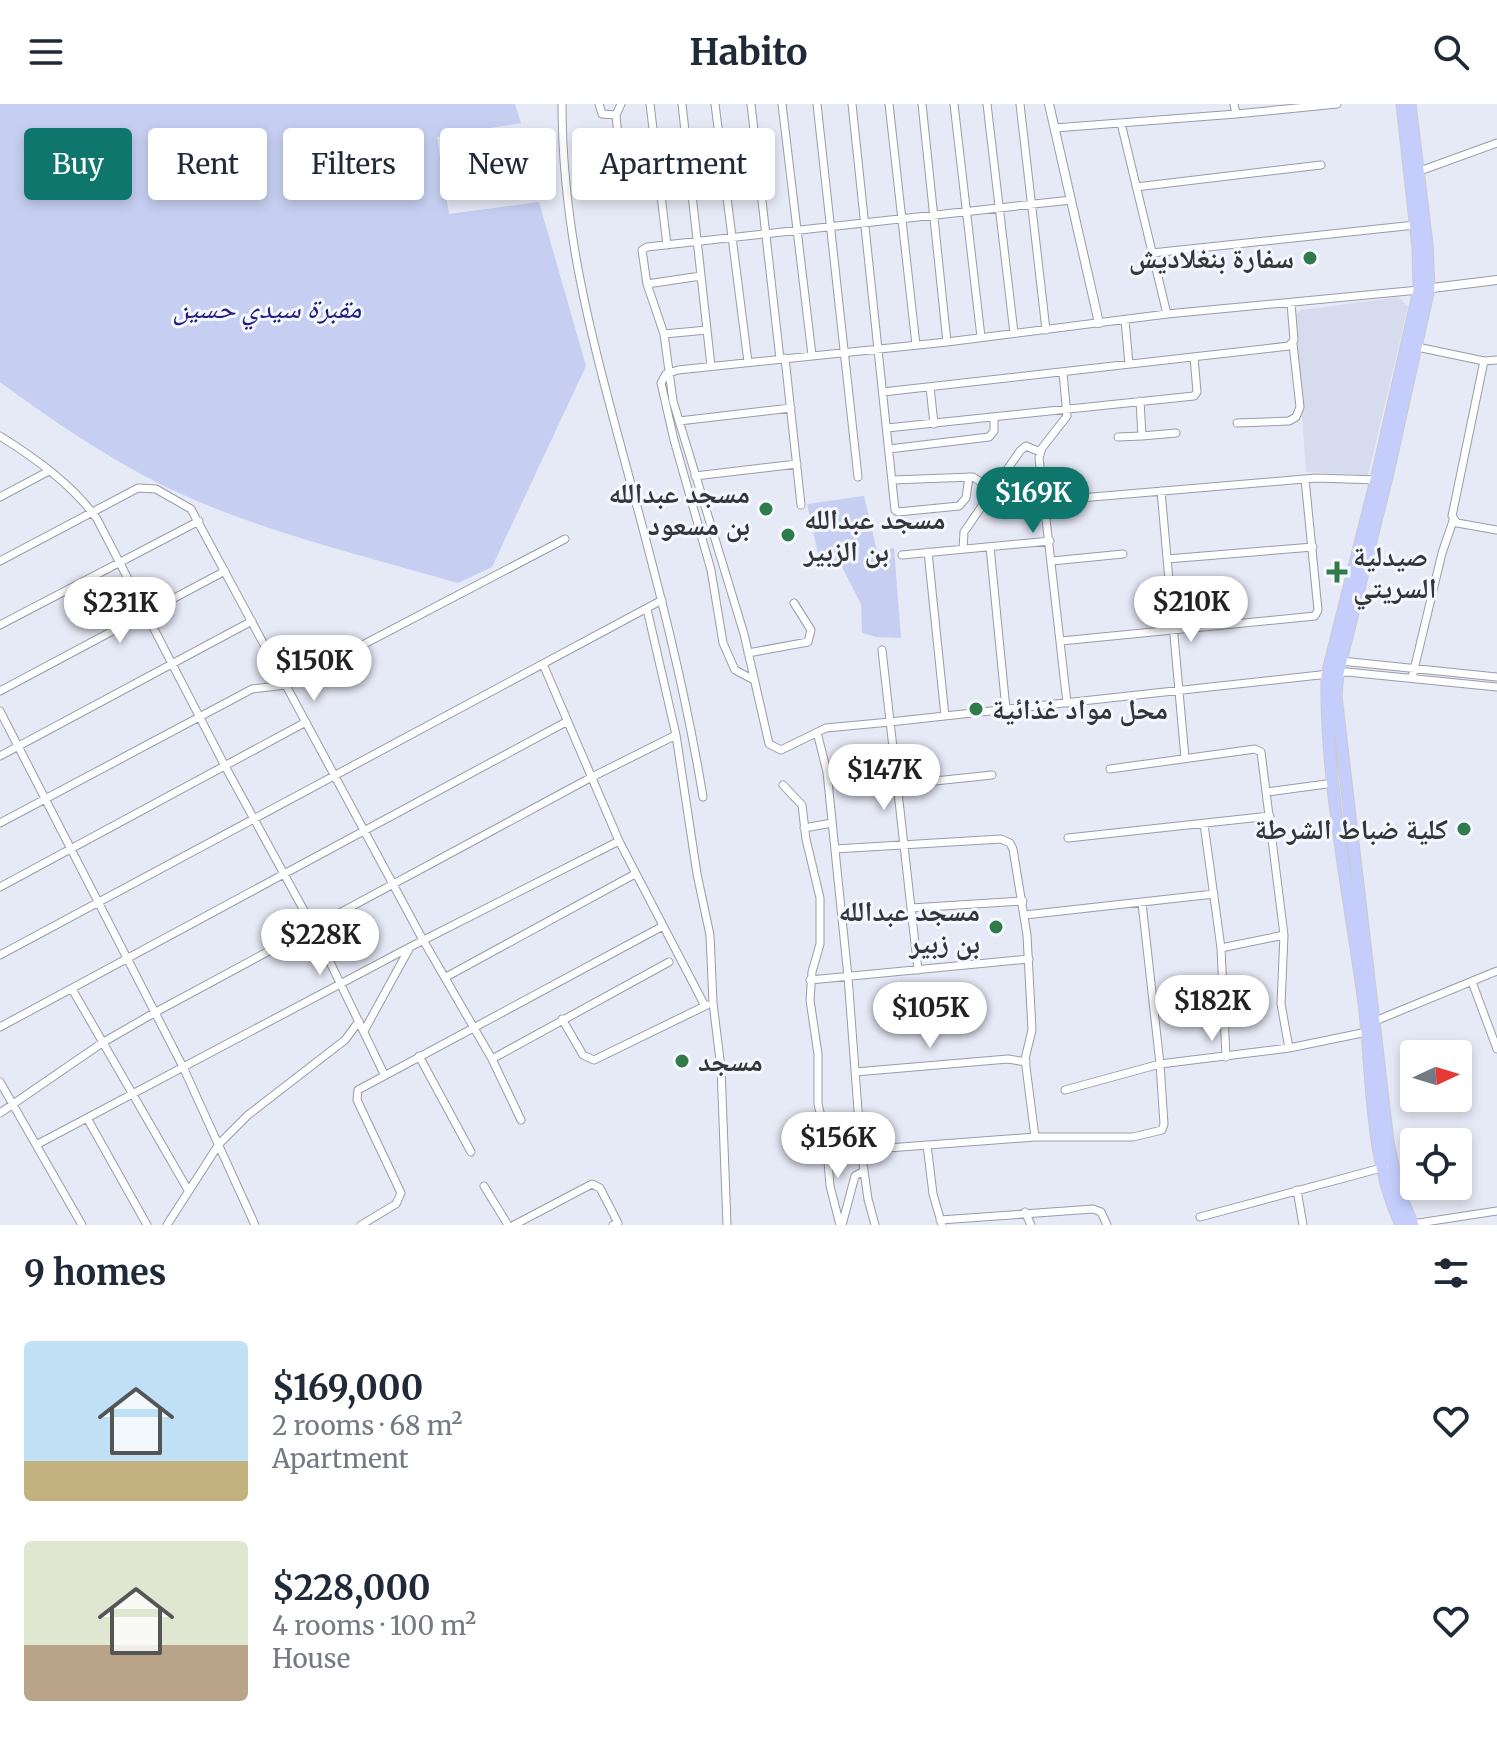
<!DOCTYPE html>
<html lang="en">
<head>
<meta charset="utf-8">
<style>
  :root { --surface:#fff; --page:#f2f2f3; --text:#1f2937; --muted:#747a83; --accent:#0f766e }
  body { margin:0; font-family:Merriweather,"Noto Naskh Arabic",serif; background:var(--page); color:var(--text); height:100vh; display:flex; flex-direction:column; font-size:30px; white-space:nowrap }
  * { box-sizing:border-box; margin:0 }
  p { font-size:26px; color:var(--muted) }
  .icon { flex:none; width:44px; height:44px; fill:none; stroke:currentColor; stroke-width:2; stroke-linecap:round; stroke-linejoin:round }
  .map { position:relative; height:1121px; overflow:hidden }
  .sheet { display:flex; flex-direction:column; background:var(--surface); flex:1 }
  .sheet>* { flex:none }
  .hud { position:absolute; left:24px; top:24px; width:800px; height:72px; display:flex; gap:16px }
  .needle { width:52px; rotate:86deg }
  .buttons { position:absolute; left:1400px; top:936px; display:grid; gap:16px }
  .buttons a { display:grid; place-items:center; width:72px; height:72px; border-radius:8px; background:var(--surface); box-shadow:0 4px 12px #0003; font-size:40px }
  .price { position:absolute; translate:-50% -68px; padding:0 18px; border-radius:28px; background:#fff; color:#222; font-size:26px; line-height:52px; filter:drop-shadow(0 2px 4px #0008) }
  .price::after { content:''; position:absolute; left:50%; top:48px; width:24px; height:18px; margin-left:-12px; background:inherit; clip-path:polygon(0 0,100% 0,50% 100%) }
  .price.on { background:var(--accent); color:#fff }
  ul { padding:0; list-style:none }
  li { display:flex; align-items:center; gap:24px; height:200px; padding:0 24px }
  li span { display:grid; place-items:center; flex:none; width:224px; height:160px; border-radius:8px; color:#555 }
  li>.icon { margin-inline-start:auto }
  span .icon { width:96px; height:96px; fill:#fffc; stroke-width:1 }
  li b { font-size:34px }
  h2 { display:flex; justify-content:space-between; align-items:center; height:96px; padding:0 24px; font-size:34px }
  .chip { padding:0 28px; border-radius:8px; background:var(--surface); box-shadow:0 4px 12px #0003; font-size:28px; line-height:72px }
  .chip.on { background:var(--accent); color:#fff }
  header { display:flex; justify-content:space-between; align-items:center; height:104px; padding:0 24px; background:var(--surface); font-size:36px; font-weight:700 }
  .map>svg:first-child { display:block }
</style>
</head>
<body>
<header><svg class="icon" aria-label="menu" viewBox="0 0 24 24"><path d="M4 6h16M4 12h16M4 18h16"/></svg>Habito<svg class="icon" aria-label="search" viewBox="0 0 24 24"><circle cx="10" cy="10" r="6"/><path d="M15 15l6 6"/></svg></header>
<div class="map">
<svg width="1497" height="1121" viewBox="0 0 1497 1121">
  <rect width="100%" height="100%" fill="#e6e9f6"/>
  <path fill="#d6dbee" d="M1399,193L1408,203L1368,371L1306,368L1295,212L1301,206Z"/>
  <path fill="#c6cff1" d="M0,0H515L521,19L437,33L449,110L539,98L586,262L492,463L458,479C360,451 258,427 166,383C107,354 53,317 0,278Z
    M864,392L877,447L894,444L901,534L876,533L862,529L861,500L841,461L818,449L807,400Z"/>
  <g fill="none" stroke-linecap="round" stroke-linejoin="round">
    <g stroke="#999ca8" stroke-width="9">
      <path id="minor" d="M562,0C562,132 594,242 628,369C657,476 685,583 703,693
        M599,0L602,10L616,11
        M621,0L616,11L622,77
        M650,0L667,141
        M682,0L711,262
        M715,0L748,258
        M751,0L780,255
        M782,0L812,251
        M817,0L858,373
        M852,0L895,406L898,408L959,402L966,394L969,373
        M889,0L916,241
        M922,0L947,238
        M954,0L981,233
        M987,0L1014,229
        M1020,0L1046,226
        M1236,10L1337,0
        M1121,19L1167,210
        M1055,24L1236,10L1234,0
        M619,48L687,40
        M1417,68L1497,39
        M1136,83L1321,61
        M1071,96L647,143L642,146L647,180L664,230L673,297L744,530L769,640L781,646L826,624L890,618L1347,568L1497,583
        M1152,149L1415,121
        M647,180L701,172
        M1125,216L1129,260
        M664,230L707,226
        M1417,243L1484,257L1497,256
        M785,254L801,401
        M1484,257L1452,412L1457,419L1497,426
        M1063,269L1067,312L1042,344L1039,354L1067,599
        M930,283L934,320
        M883,288L1289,242L1294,236L1291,199
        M679,317L791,304
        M1237,319L1289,317L1296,313L1300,303L1293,240
        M887,324L1194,292L1197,288L1194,253
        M0,332C35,354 73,381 97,415L225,662L313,823L384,970
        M1142,332L1176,329
        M1118,333L1142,332L1140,297
        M889,345L989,333L994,327V315
        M695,372L797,360
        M892,376L973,373L993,386
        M1161,387L1185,654
        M0,393L49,367
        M1045,397L1316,374L1377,376
        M990,443L1006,605
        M963,445L964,428L1020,347L1026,342L1040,348
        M928,448L945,612
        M902,451L1050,437
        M1167,455L1313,443
        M0,457L138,384L156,385L191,405L423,836L492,955L521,1016
        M1052,457L1123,450
        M647,505L676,631L697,770L710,831L713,899L721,964L727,1121
        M0,521L199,417
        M1061,537L1315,512L1318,506L1305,375
        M882,546L918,866
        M748,549L808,538L811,526L794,499
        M1341,557L1497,573
        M543,560L619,737L705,902
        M1412,574L1442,449L1453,417
        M754,576L735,566L723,539L711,466L674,336L661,279L666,270L678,266L947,238L1167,210L1419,186
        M0,587L225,467
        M0,607L183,963L255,1121
        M817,628L827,668L848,873L861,1046L868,1095L875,1121
        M0,652L252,517
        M1110,665L1255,645L1261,648L1284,831L1281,900L1289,944
        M783,681L802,701L806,735L820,794V840L812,868L810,896L818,950V1000L826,1033L830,1082L840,1121
        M897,681L992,671
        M1267,688L1334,679
        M0,719L252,585L286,581L565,435
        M1204,720L1221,844L1226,953
        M804,724L832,719
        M1068,734L1270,712
        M835,745L1001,735L1010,739L1013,745L1027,831L1032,926L1025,955L1035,1033
        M0,783L306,618
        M911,804L1023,797
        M1025,811L1214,790
        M1221,844L1284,831
        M0,851L662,496
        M446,873L635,770
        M810,876L1029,855
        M1472,878L1497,945
        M72,885L188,1086
        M562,915L583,951L594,956L707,901
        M1375,917L1497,867
        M0,923L566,618
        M364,927L409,845
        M419,952L471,1048
        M492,955L669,858
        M855,968L1008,955L1026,958
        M0,978L82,1121
        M1065,986L1160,960L1289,944L1367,928
        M0,1009L102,939L154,909L590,674L676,631
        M87,1014L147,1121
        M36,1041L410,843L619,737
        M927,1041L933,1090L942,1121
        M861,1046L1035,1033H1133L1162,1026L1164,1020L1160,960L1142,799
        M484,1082L508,1121
        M1297,1086L1303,1121
        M1025,1108L1031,1121
        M1200,1113L1385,1063
        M940,1116L1093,1105L1101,1108L1107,1121
        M1412,1120L1497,1107
        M167,1121L219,1040L248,1011L345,936L359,917
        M361,1121L396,1100L401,1089L357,996L358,986L663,822
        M514,1121L592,1080L600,1084L618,1119L613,1121
        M842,1121L855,1072L864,1067"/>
    </g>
    <g stroke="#999ca8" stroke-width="10">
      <path id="tertiary" d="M1049,0L1099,219
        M1424,185L1497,176"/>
    </g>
    <g stroke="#cacbcc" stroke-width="13">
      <path id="primary" d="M1410,0L1427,140L1429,184L1387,373L1338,569L1336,592L1388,1038L1399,1088L1413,1121
        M1401,1121C1369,1052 1373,974 1364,899C1350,793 1325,677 1327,571L1376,376L1419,186L1418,144L1402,0"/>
    </g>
    <use href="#minor" stroke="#fff" stroke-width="7"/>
    <use href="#tertiary" stroke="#fff" stroke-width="8"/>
    <use href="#primary" stroke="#c4cdfc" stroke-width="11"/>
  </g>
  <g fill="#307b49" stroke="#f5f7fe" stroke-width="3">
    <circle cx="1310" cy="154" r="8"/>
    <circle cx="766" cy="405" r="8"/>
    <circle cx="788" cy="431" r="8"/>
    <path d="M1333 456h8v8h8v8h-8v8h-8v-8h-8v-8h8z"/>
    <circle cx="976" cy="605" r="8"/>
    <circle cx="1464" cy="725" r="8"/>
    <circle cx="996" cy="823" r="8"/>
    <circle cx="682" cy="957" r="8"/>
  </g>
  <g text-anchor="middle" stroke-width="6" stroke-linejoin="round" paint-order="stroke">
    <g font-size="28" font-weight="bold" fill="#34363a" stroke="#f5f7fe" text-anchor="end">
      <text x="1294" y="164">سفارة بنغلاديش</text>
      <text x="750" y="399">مسجد عبدالله<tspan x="750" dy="32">بن مسعود</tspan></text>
      <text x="804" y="425" text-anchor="start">مسجد عبدالله<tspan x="804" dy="32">بن الزبير</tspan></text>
      <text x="1353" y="462" text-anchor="start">صيدلية<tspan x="1353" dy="32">السريتي</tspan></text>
      <text x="992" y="615" text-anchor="start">محل مواد غذائية</text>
      <text x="1448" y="735">كلية ضباط الشرطة</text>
      <text x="980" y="817">مسجد عبدالله<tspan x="980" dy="32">بن زبير</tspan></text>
      <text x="698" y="967" text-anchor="start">مسجد</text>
    </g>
    <g font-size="28" font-style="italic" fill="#221e81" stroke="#f5f7fe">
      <text x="267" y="214">مقبرة سيدي حسين</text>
    </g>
  </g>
</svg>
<div class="buttons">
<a><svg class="needle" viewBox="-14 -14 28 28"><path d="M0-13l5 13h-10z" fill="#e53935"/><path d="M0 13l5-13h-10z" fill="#747a83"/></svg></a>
<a><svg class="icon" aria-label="locate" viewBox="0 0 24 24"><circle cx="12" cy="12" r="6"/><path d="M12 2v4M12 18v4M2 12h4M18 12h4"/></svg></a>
</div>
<b class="price on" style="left:1033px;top:431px">$169K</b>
<b class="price" style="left:1191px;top:540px">$210K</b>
<b class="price" style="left:120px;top:541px">$231K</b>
<b class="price" style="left:314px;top:599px">$150K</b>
<b class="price" style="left:884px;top:708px">$147K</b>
<b class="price" style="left:320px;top:873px">$228K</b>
<b class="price" style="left:1212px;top:939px">$182K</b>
<b class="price" style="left:930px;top:946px">$105K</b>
<b class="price" style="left:838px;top:1076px">$156K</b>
<div class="hud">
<a class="chip on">Buy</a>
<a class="chip">Rent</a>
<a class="chip">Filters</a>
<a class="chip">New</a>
<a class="chip">Apartment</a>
</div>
</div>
<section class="sheet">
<h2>9 homes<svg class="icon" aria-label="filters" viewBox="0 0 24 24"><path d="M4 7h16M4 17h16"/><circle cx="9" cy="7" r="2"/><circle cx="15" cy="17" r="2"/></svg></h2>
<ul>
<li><span style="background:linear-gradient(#bfe0f5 75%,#c2b280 0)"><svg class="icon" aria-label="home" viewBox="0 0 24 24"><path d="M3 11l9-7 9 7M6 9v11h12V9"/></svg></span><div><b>$169,000</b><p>2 rooms · 68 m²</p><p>Apartment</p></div><svg class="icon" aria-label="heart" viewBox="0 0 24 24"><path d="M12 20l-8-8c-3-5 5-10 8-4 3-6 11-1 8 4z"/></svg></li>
<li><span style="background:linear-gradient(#dfe7d0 65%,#b9a48a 0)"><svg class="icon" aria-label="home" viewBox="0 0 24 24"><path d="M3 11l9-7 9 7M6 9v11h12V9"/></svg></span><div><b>$228,000</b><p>4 rooms · 100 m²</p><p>House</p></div><svg class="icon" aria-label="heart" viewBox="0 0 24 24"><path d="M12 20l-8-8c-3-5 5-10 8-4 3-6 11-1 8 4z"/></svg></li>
</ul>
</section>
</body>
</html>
